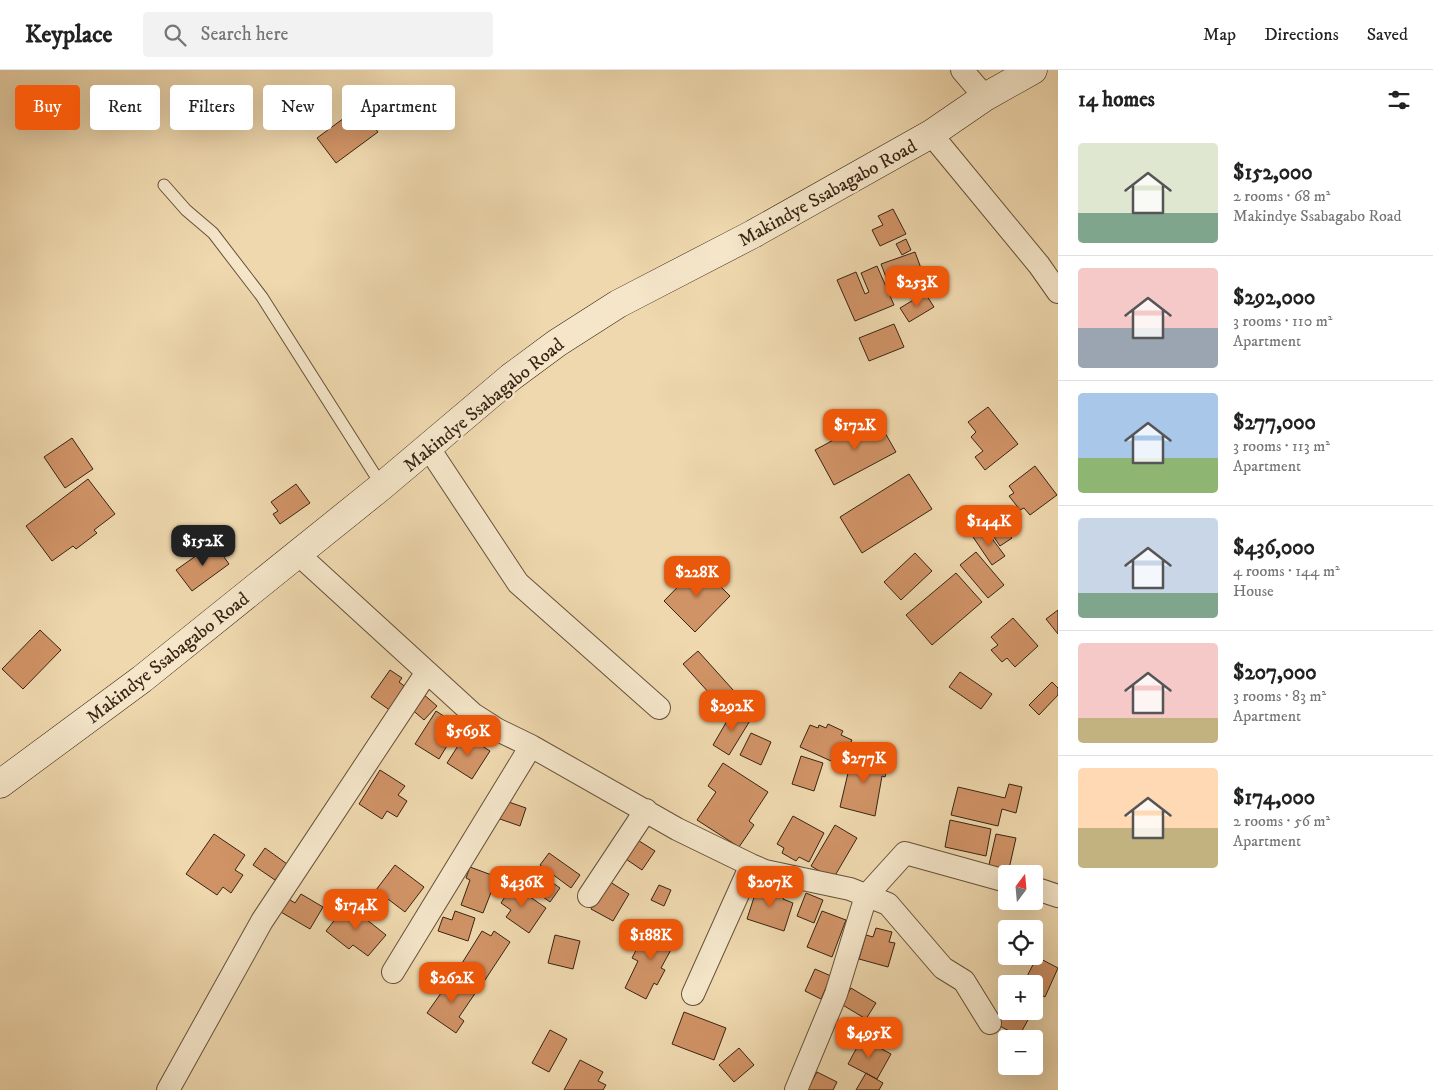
<!DOCTYPE html>
<html lang="en">
<head>
<meta charset="utf-8">
<style>
  :root { --surface:#fff; --page:#f2f2f2; --text:#222; --muted:#767676; --line:#e0e0e0; --accent:#ea580c }
  body { margin:0; font-family:"IM FELL DW Pica",serif; background:var(--page); color:var(--text); height:100vh; display:flex; flex-direction:column; font-size:19px; white-space:nowrap }
  * { box-sizing:border-box; margin:0 }
  p { font-size:16px; color:var(--muted) }
  .icon { flex:none; width:28px; height:28px; fill:none; stroke:currentColor; stroke-width:2; stroke-linecap:round; stroke-linejoin:round }
  .map { position:relative; flex:1; overflow:hidden }
  .side { display:flex; flex-direction:column; background:var(--surface); width:375px }
  .side>* { flex:none }
  .top-card { position:absolute; left:15px; top:15px; width:475px; height:45px; display:flex; gap:10px }
  .needle { width:32px; rotate:16deg }
  .buttons { position:absolute; left:998px; top:795px; display:grid; gap:10px }
  .buttons a { display:grid; place-items:center; width:45px; height:45px; border-radius:5px; background:var(--surface); box-shadow:0 5px 20px #0002; font-size:25px }
  .price { position:absolute; translate:-50% -42px; padding:0 11px; border-radius:10px; background:var(--accent); color:#fff; font-size:16px; line-height:32px; filter:drop-shadow(0 1px 2px #0008) }
  .price::after { content:''; position:absolute; left:50%; top:30px; width:15px; height:11px; margin-left:-8px; background:inherit; clip-path:polygon(0 0,100% 0,50% 100%) }
  .price.current { background:#222; color:#fff }
  ul { padding:0; list-style:none }
  li { display:flex; align-items:center; gap:15px; height:125px; padding:0 20px }
  li+li { border-top:1px solid var(--line) }
  li span { display:grid; place-items:center; flex:none; width:140px; height:100px; border-radius:5px; color:#555 }
  li>.icon { margin-inline-start:auto }
  span .icon { width:60px; height:60px; fill:#fffc; stroke-width:1 }
  li b { font-size:21px }
  h2 { display:flex; justify-content:space-between; align-items:center; height:60px; padding:0 20px; font-size:21px }
  .chip { padding:0 18px; border-radius:5px; background:var(--surface); box-shadow:0 5px 20px #0002; font-size:18px; line-height:45px }
  .chip.current { background:var(--accent); color:#fff }
  header { display:flex; align-items:center; gap:30px; box-sizing:border-box; height:70px; padding:0 25px; background:var(--surface); border-bottom:1px solid var(--line) }
  header strong { font-size:24px }
  nav { display:flex; gap:28px; margin-inline-start:auto; font-size:18px }
  .search { width:350px; height:45px; background:var(--page); display:flex; align-items:center; gap:12px; box-sizing:border-box; padding:0 18px; border-radius:5px; color:var(--muted); font-size:19px }
  main { display:flex; flex:1; min-height:0 }
  .map>svg:first-child { display:block }
</style>
</head>
<body>
<header>
<strong>Keyplace</strong>
<div class="search"><svg class="icon" aria-label="search" viewBox="0 0 24 24"><circle cx="10" cy="10" r="6"/><path d="M15 15l6 6"/></svg>Search here</div>
<nav><a>Map</a><a>Directions</a><a>Saved</a></nav>
</header>
<main>
<div class="map">
<svg width="1058" height="1020" viewBox="0 0 1058 1020">
  <rect width="100%" height="100%" fill="#efd8ae"/>
  <filter id="stains"><feTurbulence type="fractalNoise" baseFrequency=".004" numOctaves="4"/><feColorMatrix values="0 0 0 0 .2 0 0 0 0 .09 0 0 0 0 .02 0 0 0 .5 -.17"/></filter>
  <radialGradient id="worn" r=".72"><stop offset=".6" stop-color="#630" stop-opacity="0"/><stop offset="1" stop-color="#630" stop-opacity=".3"/></radialGradient>
  <path fill="#d09366" stroke="#392413" d="M359,37L378,62L336,93L317,68Z
    M893,139L906,164L880,176L872,160L883,155L878,146Z
    M906,169L911,180L902,185L896,174Z
    M915,182L928,217L918,221L915,214L901,218L900,215L890,218L881,194Z
    M877,196L894,235L855,251L837,210L856,202L865,224L869,222L861,203Z
    M925,223L934,237L909,252L900,238Z
    M894,254L904,277L869,291L859,268Z
    M988,337L1018,374L985,400L975,387L983,381L971,367L976,362L968,352Z
    M876,347L896,382L834,415L815,380Z
    M72,368L93,399L65,418L44,387Z
    M1035,396L1057,425L1030,445L1024,438L1020,440L1009,426L1014,423L1009,416Z
    M909,404L932,439L862,483L840,447Z
    M88,409L115,444L94,460L97,463L76,479L73,476L52,491L26,456Z
    M296,414L310,433L280,454L273,444L278,441L271,432Z
    M999,450L1012,468L1000,476L988,458Z
    M985,459L1005,486L992,495L973,467Z
    M214,473L229,494L192,521L176,500Z
    M976,482L1004,515L988,528L960,495Z
    M915,483L932,501L901,530L884,512Z
    M699,495L730,526L695,562L664,531Z
    M956,503L982,532L932,575L906,545Z
    M1058,540V564L1046,549Z
    M1013,548L1038,576L1015,597L1007,588L1002,592L991,580L998,575L991,567Z
    M40,560L61,580L23,619L2,599Z
    M698,581L734,621L719,634L683,594Z
    M390,600L402,608L399,612L407,618L391,641L371,627Z
    M960,602L992,624L981,639L949,617Z
    M1052,612L1058,618V625L1039,645L1029,635Z
    M422,623L437,636L424,650L409,637Z
    M734,639L751,649L729,685L713,675Z
    M436,641L459,656L439,689L415,674Z
    M828,654L843,661L841,665L852,670L840,695L800,677L810,655L818,658L819,655L826,658Z
    M751,663L771,672L761,695L740,685Z
    M465,665L490,681L472,709L447,693Z
    M853,682L889,691L885,707L882,706L875,746L840,737Z
    M801,686L823,693L814,721L792,714Z
    M723,693L768,722L749,751L754,755L739,777L697,750L716,722L708,716Z
    M380,700L405,716L398,725L407,731L397,747L387,741L382,749L359,734Z
    M1009,714L1022,717L1016,743L1002,739L998,756L951,745L958,717L1005,728Z
    M503,730L526,738L520,756L497,748Z
    M793,746L824,763L809,792L799,787L796,791L782,783L784,778L777,774Z
    M950,750L991,759L986,786L945,777Z
    M835,755L857,768L833,809L811,796Z
    M214,764L245,785L235,800L243,805L231,823L223,817L217,825L186,804Z
    M996,764L1016,768L1008,803L988,799Z
    M636,769L655,781L642,800L623,787Z
    M265,778L287,794L275,810L253,795Z
    M549,783L580,805L571,818L540,795Z
    M395,795L424,817L405,842L376,820Z
    M470,797L497,807L483,843L461,835L470,810L466,808Z
    M536,801L560,818L550,832L526,815Z
    M607,810L629,824L613,851L591,839Z
    M515,811L525,818L523,822L546,838L529,863L506,847L511,840L501,833Z
    M659,815L671,820L664,836L651,830Z
    M766,815L786,822L783,829L793,833L784,861L747,849L757,818L764,821Z
    M806,823L823,830L814,853L797,846Z
    M301,824L323,837L310,859L279,841L287,828L295,833Z
    M347,834L386,865L368,886L353,875L349,879L326,861Z
    M455,841L475,848L468,871L438,861L443,847L452,850Z
    M822,841L846,850L832,887L807,877Z
    M658,854L679,865L661,898L665,900L657,915L654,913L646,929L625,918L638,891L632,888L644,865L651,869Z
    M876,858L892,862L889,872L895,873L888,897L859,889L866,865L873,867Z
    M482,861L491,866L494,861L510,872L483,913L459,898Z
    M555,865L580,871L573,899L548,893Z
    M1037,887L1058,898L1045,927L1034,921V914H1023Z
    M815,899L831,906L821,929L805,921Z
    M453,906L476,922L459,947L464,951L456,963L427,943Z
    M851,918L876,933L866,949L841,934Z
    M1006,930V941H1033L1019,966L994,953Z
    M684,942L726,958L714,990L672,974Z
    M550,960L567,969L549,1002L532,993Z
    M862,968L891,984L877,1009L848,994Z
    M739,978L754,995L734,1012L719,995Z
    M580,990L603,1002L598,1011L606,1015L603,1020H564Z
    M817,1002L837,1012L833,1020H807Z
    M866,1003L883,1013L879,1020H856Z"/>
  <g fill="none" stroke-linecap="round" stroke-linejoin="round">
    <g stroke="#66513a" stroke-width="13">
      <path id="lane" d="M164,115L186,140L213,163L262,227L382,416"/>
    </g>
    <g stroke="#66513a" stroke-width="24">
      <path id="street" d="M962,0L985,27
        M931,64L1039,195L1058,222
        M428,377L518,513L659,638
        M298,484L473,644L498,660L531,676L677,759L751,795L765,801L850,819L888,834L943,898L964,911L990,953
        M1034,818L1058,826
        M589,826L646,740
        M393,902L531,676
        M693,924L751,795
        M168,1020L262,851L427,602
        M796,1020L836,924L866,826L905,783L1006,811"/>
    </g>
    <g stroke="#392413" stroke-width="29">
      <path id="secondary" d="M0,714L142,609L382,416L511,307L557,273L618,234L753,164L931,64L985,27L1033,0"/>
    </g>
    <use href="#lane" stroke="#f5e6ca" stroke-width="11"/>
    <use href="#street" stroke="#f5e6ca" stroke-width="22"/>
    <use href="#secondary" stroke="#f5e6ca" stroke-width="28"/>
  </g>
  <g text-anchor="middle" stroke-width="5" stroke-linejoin="round" paint-order="stroke">
    <g font-size="19" fill="#392413" stroke="#f5e6ca">
      <text transform="translate(827 122) rotate(-29)" y="7">Makindye Ssabagabo Road</text>
      <text transform="translate(483 334) rotate(-39)" y="7">Makindye Ssabagabo Road</text>
      <text transform="translate(167 587) rotate(-38)" y="7">Makindye Ssabagabo Road</text>
    </g>
  </g>
  <rect width="100%" height="100%" filter="url(#stains)"/>
  <rect width="100%" height="100%" fill="url(#worn)"/>
</svg>
<div class="buttons">
<a><svg class="needle" viewBox="-14 -14 28 28"><path d="M0-13l5 13h-10z" fill="#e53935"/><path d="M0 13l5-13h-10z" fill="#767676"/></svg></a>
<a><svg class="icon" aria-label="locate" viewBox="0 0 24 24"><circle cx="12" cy="12" r="6"/><path d="M12 2v4M12 18v4M2 12h4M18 12h4"/></svg></a>
<a>+</a>
<a>−</a>
</div>
<b class="price" style="left:917px;top:238px">$253K</b>
<b class="price" style="left:855px;top:381px">$172K</b>
<b class="price" style="left:989px;top:477px">$144K</b>
<b class="price current" style="left:203px;top:497px">$152K</b>
<b class="price" style="left:697px;top:528px">$228K</b>
<b class="price" style="left:732px;top:662px">$292K</b>
<b class="price" style="left:468px;top:687px">$569K</b>
<b class="price" style="left:864px;top:714px">$277K</b>
<b class="price" style="left:522px;top:838px">$436K</b>
<b class="price" style="left:770px;top:838px">$207K</b>
<b class="price" style="left:356px;top:861px">$174K</b>
<b class="price" style="left:651px;top:891px">$188K</b>
<b class="price" style="left:452px;top:934px">$262K</b>
<b class="price" style="left:869px;top:989px">$495K</b>
<div class="top-card">
<a class="chip current">Buy</a>
<a class="chip">Rent</a>
<a class="chip">Filters</a>
<a class="chip">New</a>
<a class="chip">Apartment</a>
</div>
</div>
<section class="side">
<h2>14 homes<svg class="icon" aria-label="filters" viewBox="0 0 24 24"><path d="M4 7h16M4 17h16"/><circle cx="9" cy="7" r="2"/><circle cx="15" cy="17" r="2"/></svg></h2>
<ul>
<li><span style="background:linear-gradient(#dfe7d0 70%,#7fa58c 0)"><svg class="icon" aria-label="home" viewBox="0 0 24 24"><path d="M3 11l9-7 9 7M6 9v11h12V9"/></svg></span><div><b>$152,000</b><p>2 rooms · 68 m²</p><p>Makindye Ssabagabo Road</p></div></li>
<li><span style="background:linear-gradient(#f6c9c9 60%,#9aa5b1 0)"><svg class="icon" aria-label="home" viewBox="0 0 24 24"><path d="M3 11l9-7 9 7M6 9v11h12V9"/></svg></span><div><b>$292,000</b><p>3 rooms · 110 m²</p><p>Apartment</p></div></li>
<li><span style="background:linear-gradient(#a9c7e8 65%,#8fb573 0)"><svg class="icon" aria-label="home" viewBox="0 0 24 24"><path d="M3 11l9-7 9 7M6 9v11h12V9"/></svg></span><div><b>$277,000</b><p>3 rooms · 113 m²</p><p>Apartment</p></div></li>
<li><span style="background:linear-gradient(#c9d6e8 75%,#7fa58c 0)"><svg class="icon" aria-label="home" viewBox="0 0 24 24"><path d="M3 11l9-7 9 7M6 9v11h12V9"/></svg></span><div><b>$436,000</b><p>4 rooms · 144 m²</p><p>House</p></div></li>
<li><span style="background:linear-gradient(#f6c9c9 75%,#c2b280 0)"><svg class="icon" aria-label="home" viewBox="0 0 24 24"><path d="M3 11l9-7 9 7M6 9v11h12V9"/></svg></span><div><b>$207,000</b><p>3 rooms · 83 m²</p><p>Apartment</p></div></li>
<li><span style="background:linear-gradient(#ffd9b3 60%,#c2b280 0)"><svg class="icon" aria-label="home" viewBox="0 0 24 24"><path d="M3 11l9-7 9 7M6 9v11h12V9"/></svg></span><div><b>$174,000</b><p>2 rooms · 56 m²</p><p>Apartment</p></div></li>
</ul>
</section>
</main>
</body>
</html>
